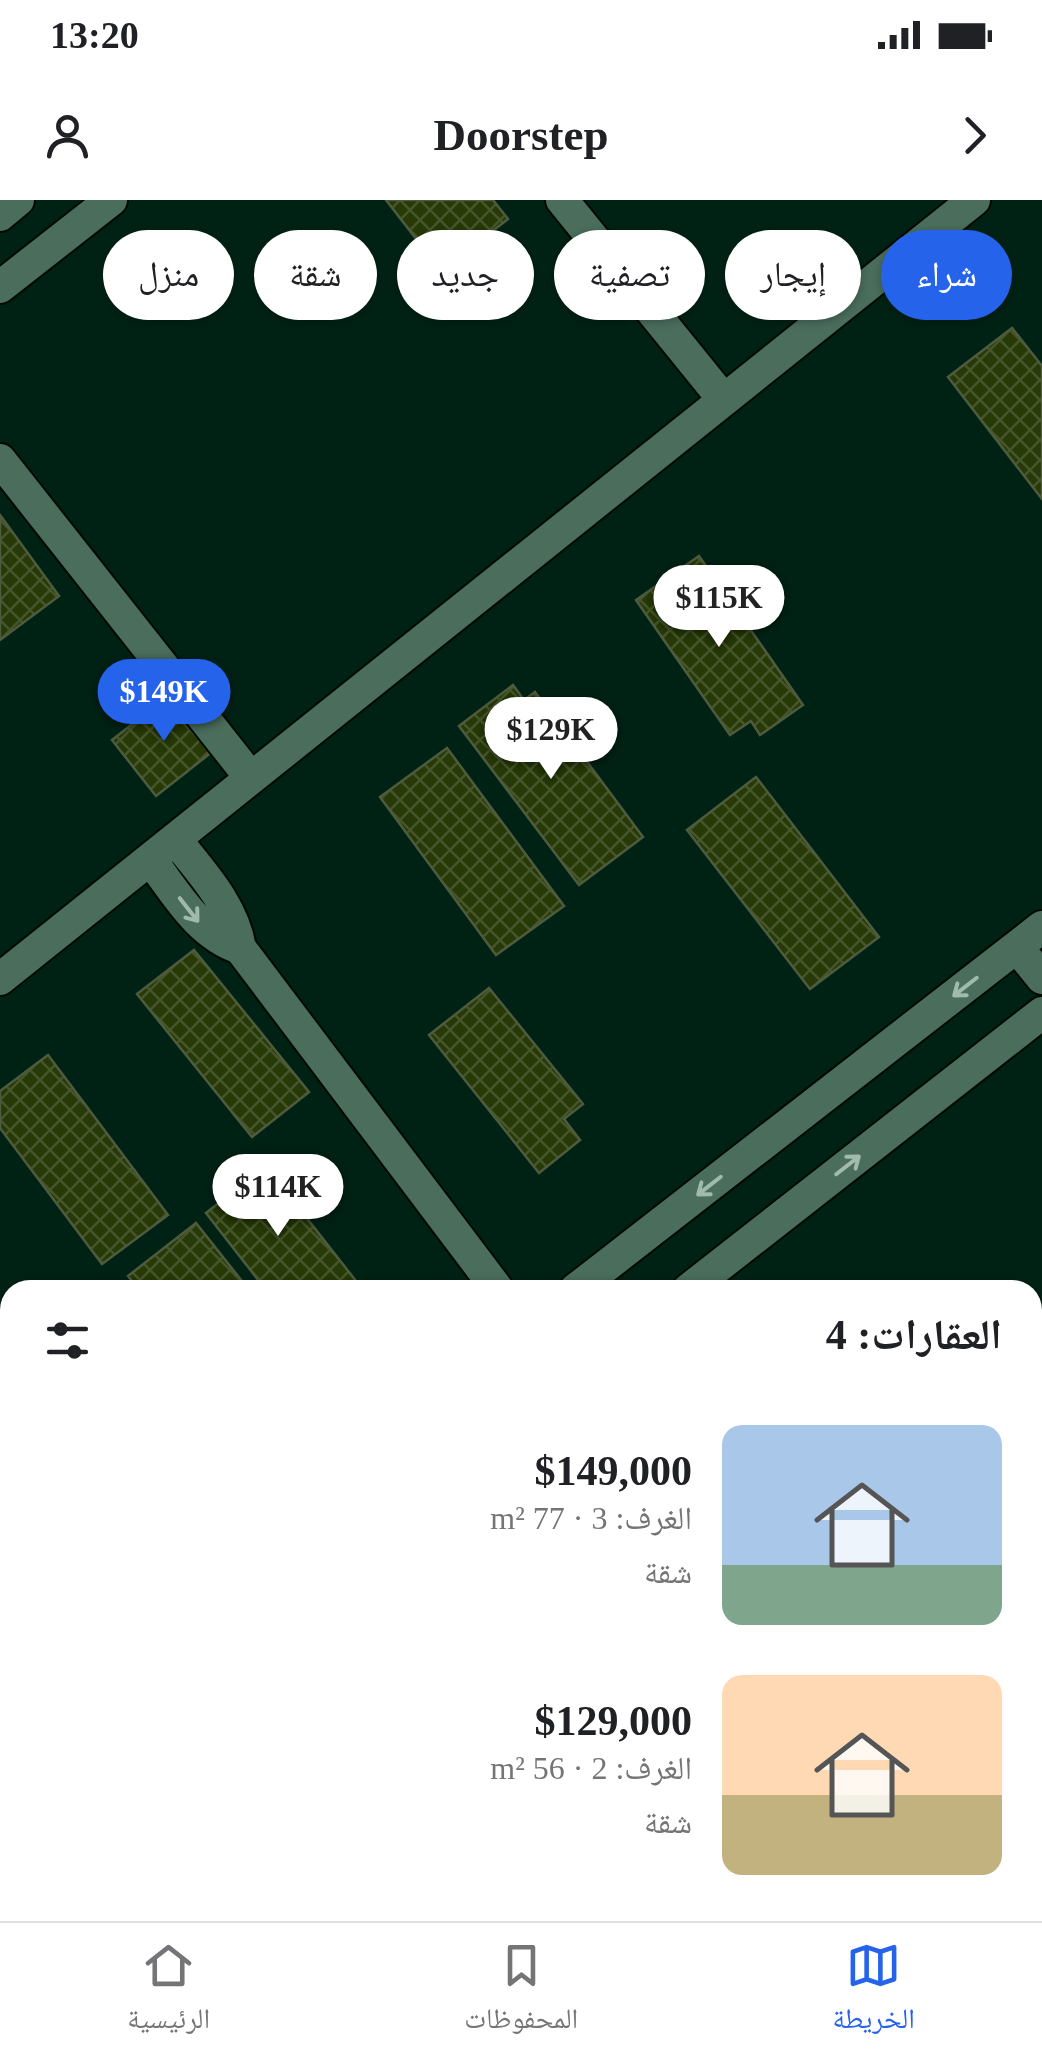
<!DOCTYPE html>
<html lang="ar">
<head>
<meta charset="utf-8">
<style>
  :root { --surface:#fff; --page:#f6f6f6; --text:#202124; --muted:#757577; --line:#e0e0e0; --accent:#2563eb }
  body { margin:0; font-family:"Times New Roman","Noto Naskh Arabic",serif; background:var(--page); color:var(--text); direction:rtl; height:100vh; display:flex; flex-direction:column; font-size:38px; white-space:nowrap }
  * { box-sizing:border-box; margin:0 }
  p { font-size:32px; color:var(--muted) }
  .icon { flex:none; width:55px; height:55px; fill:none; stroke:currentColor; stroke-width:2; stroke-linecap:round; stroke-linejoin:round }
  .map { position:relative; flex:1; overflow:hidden; direction:ltr }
  .details { position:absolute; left:0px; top:1080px; width:1042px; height:642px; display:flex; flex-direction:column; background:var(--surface); border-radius:30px 30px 0 0; box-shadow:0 2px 8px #0004; direction:rtl }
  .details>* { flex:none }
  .banner { position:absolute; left:30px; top:30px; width:982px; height:90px; direction:rtl; display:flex; gap:20px }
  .price { position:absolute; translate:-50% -85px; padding:0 22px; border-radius:35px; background:#fff; color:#222; font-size:32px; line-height:65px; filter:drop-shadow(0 2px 5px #0008) }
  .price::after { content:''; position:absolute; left:50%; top:60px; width:30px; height:22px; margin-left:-15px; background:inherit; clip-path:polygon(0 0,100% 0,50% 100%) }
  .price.active { background:var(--accent); color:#fff }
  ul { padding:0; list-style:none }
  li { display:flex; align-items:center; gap:30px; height:250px; padding:0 40px }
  li span { display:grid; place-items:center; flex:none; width:280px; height:200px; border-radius:20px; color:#555 }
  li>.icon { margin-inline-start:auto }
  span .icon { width:120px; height:120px; fill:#fffc; stroke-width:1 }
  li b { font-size:42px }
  h2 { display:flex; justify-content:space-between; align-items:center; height:120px; padding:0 40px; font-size:42px }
  .chip { padding:0 35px; border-radius:45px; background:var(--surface); box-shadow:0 2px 8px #0004; font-size:35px; line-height:90px }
  .chip.active { background:var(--accent); color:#fff }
  .status { display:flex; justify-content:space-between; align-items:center; height:70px; padding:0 50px; background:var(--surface); direction:ltr }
  .status svg { height:28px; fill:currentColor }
  header { display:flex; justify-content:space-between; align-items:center; height:130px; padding:0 40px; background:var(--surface); font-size:45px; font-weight:600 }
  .dock { display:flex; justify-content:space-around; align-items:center; height:140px; border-top:2px solid var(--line); background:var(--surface); font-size:28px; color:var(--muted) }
  .dock a { display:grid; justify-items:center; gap:5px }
  .dock .active { color:var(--accent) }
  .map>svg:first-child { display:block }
</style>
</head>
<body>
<div class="status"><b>13:20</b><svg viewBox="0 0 49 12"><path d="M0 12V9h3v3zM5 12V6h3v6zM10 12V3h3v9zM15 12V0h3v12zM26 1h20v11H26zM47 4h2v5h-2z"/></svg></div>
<header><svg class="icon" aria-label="forward" viewBox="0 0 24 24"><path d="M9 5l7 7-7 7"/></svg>Doorstep<svg class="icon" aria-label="person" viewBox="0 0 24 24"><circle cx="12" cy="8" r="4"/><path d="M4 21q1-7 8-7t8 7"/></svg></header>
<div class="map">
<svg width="1042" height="1721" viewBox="0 0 1042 1721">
  <defs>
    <pattern id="building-cross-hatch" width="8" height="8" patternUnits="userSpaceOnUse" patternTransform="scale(2.5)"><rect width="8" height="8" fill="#263906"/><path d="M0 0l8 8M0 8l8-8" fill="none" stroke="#45562a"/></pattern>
  </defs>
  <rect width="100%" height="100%" fill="#002214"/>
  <path fill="url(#building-cross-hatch)" stroke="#4e5b3e" stroke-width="2.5" d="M386,0H493L508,19L441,71Z
    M1012,128L1042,166V299L948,177Z
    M0,315L59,396L0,440Z
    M699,356L803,505L760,535L751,521L730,535L636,400Z
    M513,485L524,500L535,492L643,637L579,685L459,526Z
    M173,492L217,548L156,596L112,540Z
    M447,548L564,706L496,755L380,597Z
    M756,577L879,737L810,789L687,630Z
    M194,750L309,892L252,937L137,794Z
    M489,788L583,904L564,919L580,940L539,973L429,835Z
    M48,855L168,1015L102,1064L0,928V891Z
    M266,966L363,1090H266L206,1013Z
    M196,1023L249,1090H139L128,1076Z"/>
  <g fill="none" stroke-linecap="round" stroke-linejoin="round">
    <g stroke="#000a03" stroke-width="36">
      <path id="minor" d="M562,0L724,200
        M0,15L18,0
        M0,87L111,0
        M0,260L251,578
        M175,639C201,672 233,705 240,748L498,1090
        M150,659C176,693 198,734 240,748
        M1017,747L1042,778
        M0,779L974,0
        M575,1090L1042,727
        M688,1090L1042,813
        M0,1437L10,1449
        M0,1539L10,1531
        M0,1630L10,1622"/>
    </g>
    <use href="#minor" stroke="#4a6d5c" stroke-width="32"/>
  </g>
  <defs><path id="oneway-shaft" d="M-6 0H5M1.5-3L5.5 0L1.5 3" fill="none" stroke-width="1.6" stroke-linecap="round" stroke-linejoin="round" transform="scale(2.5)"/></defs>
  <g stroke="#a0baac">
    <use href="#oneway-shaft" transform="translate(189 710) rotate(52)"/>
    <use href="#oneway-shaft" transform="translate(965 787) rotate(142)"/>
    <use href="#oneway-shaft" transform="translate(848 965) rotate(-38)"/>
    <use href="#oneway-shaft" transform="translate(709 986) rotate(142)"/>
  </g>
</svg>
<b class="price" style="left:719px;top:450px">$115K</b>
<b class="price active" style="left:164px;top:544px">$149K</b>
<b class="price" style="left:551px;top:582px">$129K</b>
<b class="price" style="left:278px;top:1039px">$114K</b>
<div class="banner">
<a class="chip active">شراء</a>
<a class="chip">إيجار</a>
<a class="chip">تصفية</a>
<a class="chip">جديد</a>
<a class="chip">شقة</a>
<a class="chip">منزل</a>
</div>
<section class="details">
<h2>العقارات: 4<svg class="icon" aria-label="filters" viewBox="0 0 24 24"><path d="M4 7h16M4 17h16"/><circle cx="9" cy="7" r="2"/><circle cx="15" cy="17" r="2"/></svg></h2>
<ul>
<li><span style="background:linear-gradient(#a9c7e8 70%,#7fa58c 0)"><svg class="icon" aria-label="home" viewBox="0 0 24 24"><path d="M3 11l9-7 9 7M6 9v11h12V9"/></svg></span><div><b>$149,000</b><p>الغرف: 3 · 77 m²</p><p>شقة</p></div></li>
<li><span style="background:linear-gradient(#ffd9b3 60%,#c2b280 0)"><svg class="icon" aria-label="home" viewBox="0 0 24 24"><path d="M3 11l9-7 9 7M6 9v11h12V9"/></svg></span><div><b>$129,000</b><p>الغرف: 2 · 56 m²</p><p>شقة</p></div></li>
</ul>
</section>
</div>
<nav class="dock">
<a class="active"><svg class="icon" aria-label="map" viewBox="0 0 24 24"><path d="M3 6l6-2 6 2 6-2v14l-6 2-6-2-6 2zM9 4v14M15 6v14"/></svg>الخريطة</a>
<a><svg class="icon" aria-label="saved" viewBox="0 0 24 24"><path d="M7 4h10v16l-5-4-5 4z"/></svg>المحفوظات</a>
<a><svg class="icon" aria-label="home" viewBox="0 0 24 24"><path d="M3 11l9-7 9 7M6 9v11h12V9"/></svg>الرئيسية</a>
</nav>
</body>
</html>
